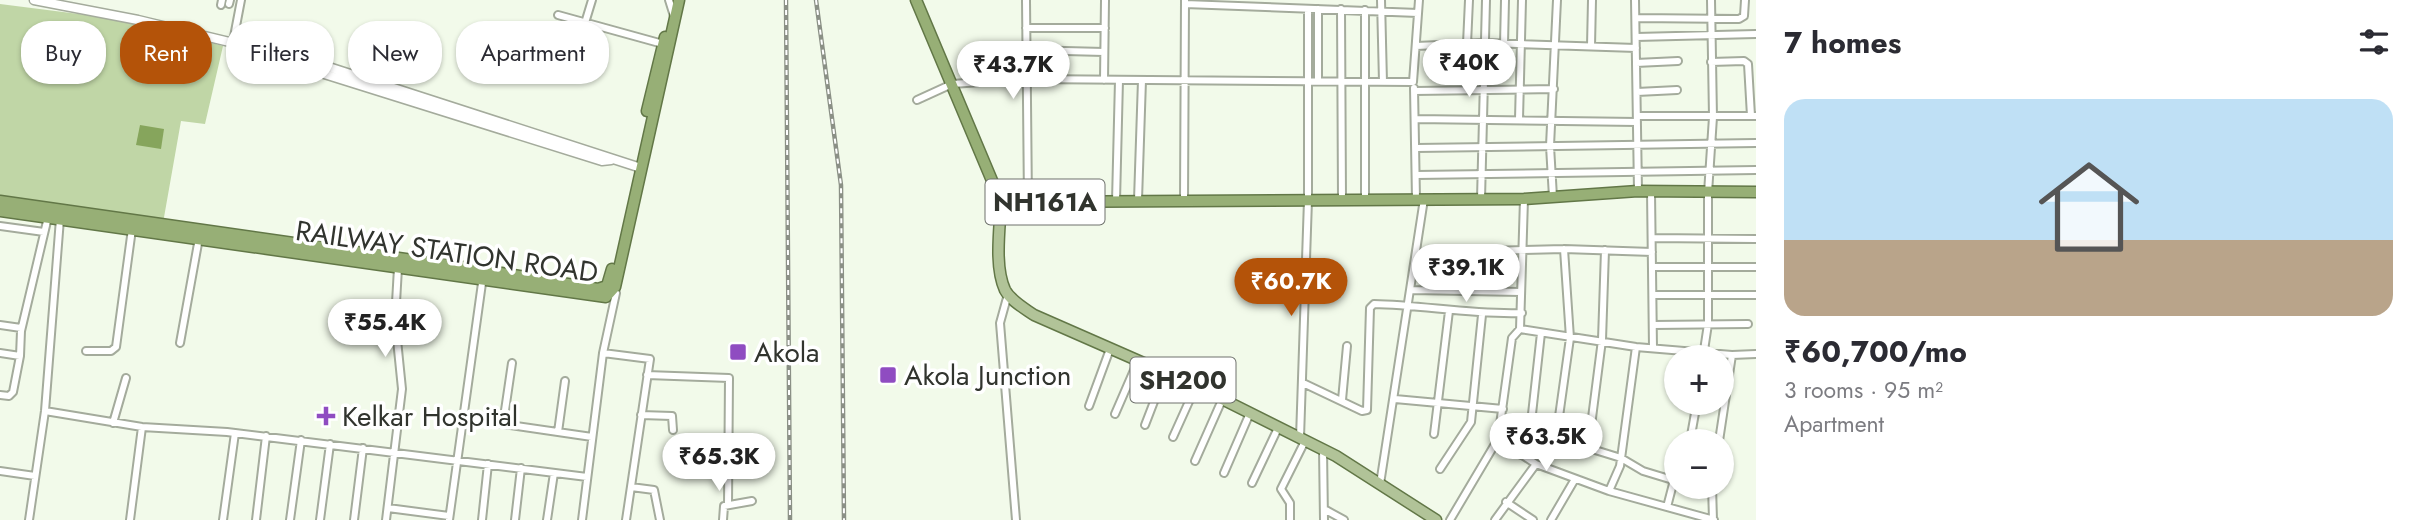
<!DOCTYPE html>
<html lang="en">
<head>
<meta charset="utf-8">
<style>
  :root { --surface:#fff; --page:#f2f2f3; --text:#2b2b33; --muted:#7c7c81; --accent:#b45309 }
  body { margin:0; font-family:Jost,sans-serif; background:var(--page); color:var(--text); height:100vh; display:flex; flex-direction:column; font-size:26px; white-space:nowrap }
  * { box-sizing:border-box; margin:0 }
  p { font-size:23px; color:var(--muted) }
  .icon { flex:none; width:38px; height:38px; fill:none; stroke:currentColor; stroke-width:2; stroke-linecap:round; stroke-linejoin:round }
  .map { position:relative; flex:1; overflow:hidden }
  .sheet { display:flex; flex-direction:column; background:var(--surface); width:665px }
  .sheet>* { flex:none }
  .guide { position:absolute; left:21px; top:21px; width:665px; height:63px; display:flex; gap:14px }
  .buttons { position:absolute; left:1664px; top:345px; display:grid; gap:14px }
  .buttons a { display:grid; place-items:center; width:70px; height:70px; border-radius:50%; background:var(--surface); box-shadow:0 2px 5px #0004; font-size:35px }
  .price { position:absolute; translate:-50% -60px; padding:0 16px; border-radius:24px; background:#fff; color:#222; font-size:23px; line-height:46px; filter:drop-shadow(0 2px 4px #0008) }
  .price::after { content:''; position:absolute; left:50%; top:42px; width:21px; height:16px; margin-left:-10px; background:inherit; clip-path:polygon(0 0,100% 0,50% 100%) }
  .price.current { background:var(--accent); color:#fff }
  ul { padding:0; list-style:none }
  li { display:grid; align-content:center; gap:14px; height:371px; padding:0 28px }
  li span { display:grid; place-items:center; height:217px; border-radius:21px; color:#555 }
  li>.icon { margin-inline-start:auto }
  span .icon { width:126px; height:126px; fill:#fffc; stroke-width:1 }
  li b { font-size:30px }
  h2 { display:flex; justify-content:space-between; align-items:center; height:84px; padding:0 28px; font-size:30px }
  .tag { padding:0 24px; border-radius:28px; background:var(--surface); box-shadow:0 2px 5px #0004; font-size:24px; line-height:63px }
  .tag.current { background:var(--accent); color:#fff }
  main { display:flex; flex:1; min-height:0 }
  .map>svg:first-child { display:block }
</style>
</head>
<body>
<main>
<div class="map">
<svg width="1756" height="520" viewBox="0 0 1756 520">
  <rect width="100%" height="100%" fill="#f2faea"/>
  <path fill="#c0d6a6" d="M0,4L126,20L223,46L205,124L181,121L163,223L0,200Z"/>
  <path fill="#86a55c" d="M140,125L164,129L161,149L136,145Z"/>
  <g fill="none" stroke-linecap="round" stroke-linejoin="round">
    <g stroke="#a4ab9c" stroke-width="10">
      <path id="minor" d="M669,0L674,16
        M1026,0L1028,202
        M1381,0L1383,82
        M1635,0L1638,191
        M229,4L230,0
        M1185,4L1418,13
        M221,5L222,0
        M1318,9V81
        M1341,9L1342,200
        M1365,10V200
        M558,15L663,44
        M1636,18L1739,19L1744,16L1745,0
        M585,23L592,0
        M1026,28H1105
        M1636,37L1756,34
        M233,42L241,0
        M1467,44L1469,0
        M1504,44L1505,0
        M1416,46L1485,43L1636,48
        M1591,46L1592,0
        M1026,50L1104,52
        M1711,62L1744,61L1748,64L1751,116
        M1636,63L1678,61
        M1104,80L1105,0
        M1414,88L1416,199
        M1414,91L1554,89
        M1637,92L1677,90
        M917,100L952,84L1027,79L1413,82L1419,0
        M1637,116H1756
        M1416,119L1637,122
        M1519,119L1522,0
        M1416,148L1756,143
        M1416,175L1756,170
        M1651,192L1653,348
        M1553,197L1550,146L1557,0
        M1481,199L1486,0
        M1138,200L1142,80
        M1116,201L1119,80
        M1184,201L1185,0
        M0,226L44,232
        M1652,238L1756,239
        M1564,249L1570,338L1556,438L1621,458L1643,471L1676,481
        M1443,252L1564,249L1652,252
        M1652,267H1756
        M1412,290L1521,292
        M1008,294L1000,323L1016,520
        M1653,295H1756
        M0,325L21,328
        M1653,325L1748,324
        M1520,329L1636,347L1732,355
        M180,343L199,238
        M86,351H111L116,347L132,229
        M0,353L20,356
        M603,353L650,359L626,520
        M1703,357L1708,324V193L1713,117L1711,0
        M647,375L729,378L728,505
        M1303,383L1362,411L1367,410L1370,308L1374,304C1424,305 1471,315 1522,313
        M0,395L9,396L13,392L20,356L21,331L48,217
        M1395,399L1503,409
        M1342,400L1347,346
        M1089,406L1110,349
        M45,411L142,427L227,432L587,477
        M1115,414L1138,361
        M641,415L672,416L673,430
        M462,418L592,437
        M113,423L126,378
        M503,424L512,363
        M1145,425L1165,373
        M558,432L565,381
        M1434,434L1449,311
        M1173,437L1196,386
        M1300,438L1308,200V9
        M1690,441L1697,402
        M1719,441L1732,355L1756,354
        M1323,449L1324,520
        M1588,449L1602,340L1605,250
        M1521,455L1532,414L1541,333
        M1195,461L1222,400
        M1536,464L1609,491L1714,520
        M1440,469L1471,422L1482,315
        M0,471L35,476
        M1224,473L1250,413
        M1252,483L1278,428
        M1380,484L1424,199
        M1701,486L1712,489
        M1712,486L1713,520
        M631,487L654,490L660,520
        M1609,491L1620,466L1636,347
        M1506,502L1533,520
        M1667,507L1674,480
        M388,508L449,516
        M1324,509L1344,520
        M29,520L45,411L60,219
        M130,520L142,427
        M223,520L235,433
        M256,520L266,436
        M290,520L301,440
        M320,520L330,444
        M354,520L363,448
        M386,520L402,389L395,320L398,268
        M449,520L483,276
        M482,520L488,464
        M515,520L521,468
        M547,520L554,473
        M582,520L603,353L616,293L610,290
        M723,520L724,506L752,501
        M1290,520V503L1281,489L1305,441
        M1450,520L1498,439L1512,338L1520,329L1524,199
        M1495,520L1536,464L1498,439
        M1551,520L1575,479"/>
    </g>
    <g stroke="#a4ab9c" stroke-width="11">
      <path id="tertiary" d="M34,0L138,20L259,49H273L641,168
        M259,49L270,57L602,161L611,160"/>
    </g>
    <g stroke="#627747" stroke-width="13">
      <path id="primary" d="M1001,202C1000,228 994,266 1005,290C1011,301 1024,308 1034,315L1196,386L1336,456L1436,520"/>
    </g>
    <g stroke="#627747" stroke-width="13">
      <path id="trunk" d="M916,0L1001,202L1524,199L1638,191L1756,192
        M647,111L665,37
        M0,201L483,270L598,289L607,286L612,269
        M0,211L606,297L615,287L679,0"/>
    </g>
    <use href="#minor" stroke="#fff" stroke-width="6"/>
    <use href="#tertiary" stroke="#fff" stroke-width="8"/>
    <use href="#primary" stroke="#b1c398" stroke-width="10"/>
    <use href="#trunk" stroke="#97af76" stroke-width="10"/>
    <g stroke="#8b9086" stroke-width="4.5">
      <path id="rail" d="M786,0L790,520
        M816,0L841,185L844,520"/>
    </g>
    <use href="#rail" stroke="#fff" stroke-width="2" stroke-dasharray="5" stroke-linecap="butt"/>
  </g>
  <g fill="#8f4cc1" stroke="#fff" stroke-width="2.5">
    <rect x="729" y="343" width="18" height="18" rx="3.5"/>
    <rect x="879" y="366" width="18" height="18" rx="3.5"/>
    <path d="M322.5 405.5h7v7h7v7h-7v7h-7v-7h-7v-7h7z"/>
  </g>
  <g text-anchor="middle" stroke-width="7" stroke-linejoin="round" paint-order="stroke">
    <g fill="#fff" stroke="#6f716d" stroke-width="2">
      <rect x="985.5" y="179.5" width="119" height="45" rx="5"/>
      <rect x="1130.5" y="357.5" width="105" height="45" rx="5"/>
    </g>
    <g font-size="26" font-weight="bold" fill="#31342e">
      <text x="1045" y="211">NH161A</text>
      <text x="1183" y="389">SH200</text>
    </g>
    <g font-size="28" fill="#31342e" stroke="#fff">
      <text transform="translate(447 251) rotate(8)" y="10">RAILWAY STATION ROAD</text>
    </g>
    <g font-size="28" fill="#31342e" stroke="#fff" text-anchor="start">
      <text x="754" y="362">Akola</text>
      <text x="904" y="385">Akola Junction</text>
      <text x="342" y="426">Kelkar Hospital</text>
    </g>
  </g>
</svg>
<div class="buttons">
<a>+</a>
<a>−</a>
</div>
<b class="price" style="left:1469px;top:99px">₹40K</b>
<b class="price" style="left:1013px;top:101px">₹43.7K</b>
<b class="price" style="left:1466px;top:304px">₹39.1K</b>
<b class="price current" style="left:1291px;top:318px">₹60.7K</b>
<b class="price" style="left:385px;top:359px">₹55.4K</b>
<b class="price" style="left:1546px;top:473px">₹63.5K</b>
<b class="price" style="left:719px;top:493px">₹65.3K</b>
<div class="guide">
<a class="tag">Buy</a>
<a class="tag current">Rent</a>
<a class="tag">Filters</a>
<a class="tag">New</a>
<a class="tag">Apartment</a>
</div>
</div>
<section class="sheet">
<h2>7 homes<svg class="icon" aria-label="filters" viewBox="0 0 24 24"><path d="M4 7h16M4 17h16"/><circle cx="9" cy="7" r="2"/><circle cx="15" cy="17" r="2"/></svg></h2>
<ul>
<li><span style="background:linear-gradient(#bfe0f5 65%,#b9a48a 0)"><svg class="icon" aria-label="home" viewBox="0 0 24 24"><path d="M3 11l9-7 9 7M6 9v11h12V9"/></svg></span><div><b>₹60,700/mo</b><p>3 rooms · 95 m²</p><p>Apartment</p></div></li>
</ul>
</section>
</main>
</body>
</html>
